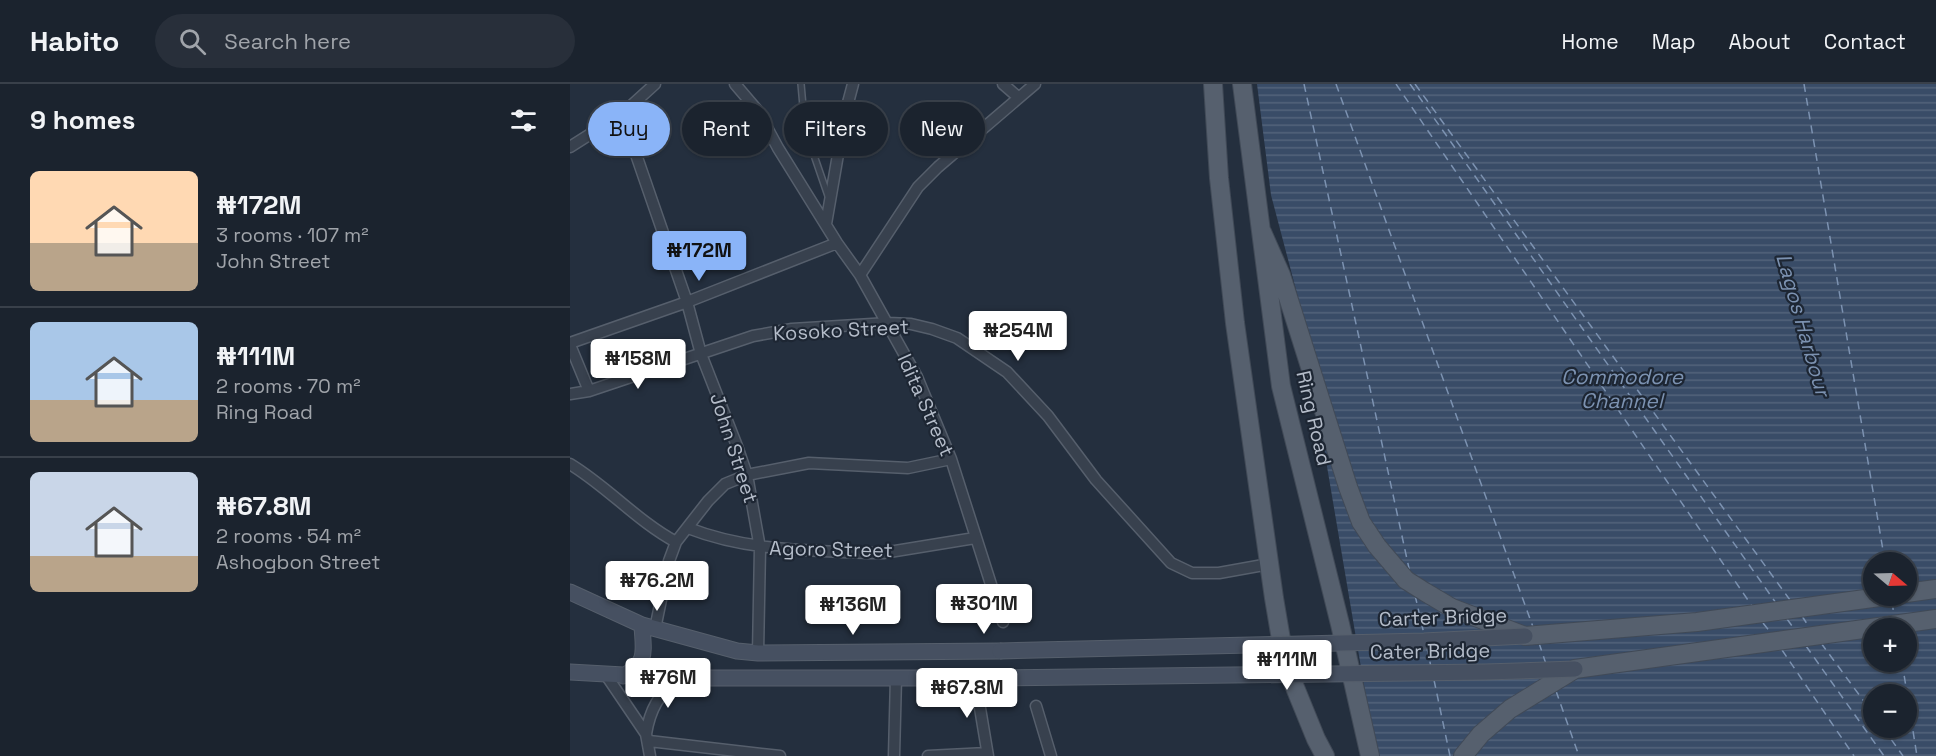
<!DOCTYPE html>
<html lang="en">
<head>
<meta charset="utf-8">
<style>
  :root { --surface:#1b232e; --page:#282f3a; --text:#f1f3f6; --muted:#a0a4aa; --line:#39404a; --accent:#8ab4f8 }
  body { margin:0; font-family:"Space Grotesk",sans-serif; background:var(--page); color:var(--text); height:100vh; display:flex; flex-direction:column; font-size:22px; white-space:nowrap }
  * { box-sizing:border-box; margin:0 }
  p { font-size:20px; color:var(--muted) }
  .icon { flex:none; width:33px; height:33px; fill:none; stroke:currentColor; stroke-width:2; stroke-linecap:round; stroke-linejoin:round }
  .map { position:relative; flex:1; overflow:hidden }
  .sheet { display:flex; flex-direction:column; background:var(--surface); width:570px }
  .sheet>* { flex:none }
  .hud { position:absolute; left:18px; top:18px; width:570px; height:54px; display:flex; gap:12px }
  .needle { width:39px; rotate:109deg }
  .fabs { position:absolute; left:1293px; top:468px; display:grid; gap:12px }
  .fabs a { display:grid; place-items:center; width:54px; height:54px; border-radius:50%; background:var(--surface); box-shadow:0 2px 4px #0004,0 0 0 2px var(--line); font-size:30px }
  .price { position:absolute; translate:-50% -51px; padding:0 14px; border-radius:6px; background:#fff; color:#222; font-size:20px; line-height:39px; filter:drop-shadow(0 2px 3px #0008) }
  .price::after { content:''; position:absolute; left:50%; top:36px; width:18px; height:14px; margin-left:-9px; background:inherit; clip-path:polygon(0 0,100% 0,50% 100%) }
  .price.current { background:var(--accent); color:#111 }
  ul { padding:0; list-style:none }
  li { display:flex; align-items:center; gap:18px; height:150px; padding:0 30px }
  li+li { border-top:2px solid var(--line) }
  li span { display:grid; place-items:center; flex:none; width:168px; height:120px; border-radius:9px; color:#555 }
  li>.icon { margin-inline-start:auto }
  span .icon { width:72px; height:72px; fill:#fffc; stroke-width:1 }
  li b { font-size:26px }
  h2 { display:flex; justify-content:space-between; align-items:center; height:72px; padding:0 30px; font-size:26px }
  .tag { padding:0 21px; border-radius:27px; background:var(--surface); box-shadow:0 2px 4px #0004,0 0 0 2px var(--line); font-size:21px; line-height:54px }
  .tag.current { background:var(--accent); color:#111 }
  header { display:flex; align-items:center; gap:36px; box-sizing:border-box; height:84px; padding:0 30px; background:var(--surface); border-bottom:2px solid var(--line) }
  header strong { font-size:28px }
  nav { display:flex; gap:33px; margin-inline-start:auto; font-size:21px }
  .search { width:420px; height:54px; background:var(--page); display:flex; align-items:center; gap:15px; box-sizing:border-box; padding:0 21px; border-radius:33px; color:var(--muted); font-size:22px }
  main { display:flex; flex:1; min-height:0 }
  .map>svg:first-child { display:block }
</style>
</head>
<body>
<header>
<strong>Habito</strong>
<div class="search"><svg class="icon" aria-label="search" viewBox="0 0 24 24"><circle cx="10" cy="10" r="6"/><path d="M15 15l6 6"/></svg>Search here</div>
<nav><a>Home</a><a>Map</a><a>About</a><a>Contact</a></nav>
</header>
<main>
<section class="sheet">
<h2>9 homes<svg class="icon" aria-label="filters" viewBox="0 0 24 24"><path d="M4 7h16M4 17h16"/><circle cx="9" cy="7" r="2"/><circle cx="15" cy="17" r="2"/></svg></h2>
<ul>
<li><span style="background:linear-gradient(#ffd9b3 60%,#b9a48a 0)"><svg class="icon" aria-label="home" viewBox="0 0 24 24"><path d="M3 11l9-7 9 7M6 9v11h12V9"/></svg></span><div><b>₦172M</b><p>3 rooms · 107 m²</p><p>John Street</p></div></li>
<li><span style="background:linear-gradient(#a9c7e8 65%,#b9a48a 0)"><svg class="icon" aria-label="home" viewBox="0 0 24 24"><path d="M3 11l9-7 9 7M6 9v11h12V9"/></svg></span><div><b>₦111M</b><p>2 rooms · 70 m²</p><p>Ring Road</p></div></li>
<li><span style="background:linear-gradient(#c9d6e8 70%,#b9a48a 0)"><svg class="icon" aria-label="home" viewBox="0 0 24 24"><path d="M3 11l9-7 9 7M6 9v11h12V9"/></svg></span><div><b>₦67.8M</b><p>2 rooms · 54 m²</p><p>Ashogbon Street</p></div></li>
</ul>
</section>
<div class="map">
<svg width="1366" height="672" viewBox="0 0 1366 672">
  <defs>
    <pattern id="water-rules" width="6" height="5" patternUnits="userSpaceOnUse" patternTransform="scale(1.5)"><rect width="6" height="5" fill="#394c67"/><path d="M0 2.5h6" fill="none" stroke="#53647b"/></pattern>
  </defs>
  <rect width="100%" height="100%" fill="#242f3e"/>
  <path fill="url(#water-rules)" fill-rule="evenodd" d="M687,0H1366V672H806L729,217L701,111ZM1304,478H1336V512H1304ZM1304,544H1336V578H1304ZM1304,610H1336V644H1304Z"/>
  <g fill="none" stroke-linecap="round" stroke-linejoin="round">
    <path stroke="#7c92b1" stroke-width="1.5" stroke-dasharray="8 6" stroke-linecap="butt" d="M734,0L840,489
      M766,0L963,543
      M826,0L1182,522
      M840,0L1206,519
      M845,0L1220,516
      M1234,0L1315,478
      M845,511L854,550
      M1322,518L1324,531
      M1232,532L1239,543
      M1217,535L1225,546
      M1193,539L1201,549
      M969,559L976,580
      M1251,559L1304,631
      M1236,562L1314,672
      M857,564L861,583
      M1212,566L1284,672
      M1332,578L1347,672
      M864,596L880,672
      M986,607L1009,672
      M1313,644L1333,672"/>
    <g stroke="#565f6c" stroke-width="8">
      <path id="lane" d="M231,0L235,45L258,112"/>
    </g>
    <g stroke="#565f6c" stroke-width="13">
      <path id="street" d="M165,0L188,27L208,64L267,159L290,191L347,293L381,375L433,538
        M433,0L448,13
        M52,30L117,218L131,270L167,362L177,391L190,464L188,569
        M0,63L52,30L85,0
        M256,140L275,30L283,0
        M290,191L348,103L368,83L465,0
        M0,259L117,218L267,159
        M0,261L19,307
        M0,310L19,307L183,252L222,245L318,239L341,240L362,245L387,254L437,288L478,332L526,396L601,479L622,489H649L699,480
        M0,380C38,403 67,437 106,458
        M118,444C177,467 235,466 297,469H313L405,454
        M85,545L99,477L106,458L138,417L155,400L177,391L239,379L338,384L381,375
        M36,591L76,650L80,672
        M405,594L418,672
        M466,622L481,672
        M76,650C80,625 89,611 107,594
        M79,657L210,672
        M324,672L326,593
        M358,672L417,669"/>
    </g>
    <g stroke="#565f6c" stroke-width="17">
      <path id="secondary" d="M0,508L72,541L167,567L188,569L430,567
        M0,588L107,594H428
        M53,592C79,579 73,566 72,541"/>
    </g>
    <g stroke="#414a57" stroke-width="20">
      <path id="primary" d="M643,0L649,94L665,239L704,514L715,579L746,655L755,672
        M672,0L711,302L770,540L800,672
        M692,148L711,191L778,403L791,438L807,462L836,496L855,508L882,524L955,552L1127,538L1317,512
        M1336,509L1366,505
        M893,672L911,650L940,625L1005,585L1366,535"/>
    </g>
    <use href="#lane" stroke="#38414e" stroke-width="5"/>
    <use href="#street" stroke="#38414e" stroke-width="10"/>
    <use href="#secondary" stroke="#465061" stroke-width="15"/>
    <use href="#primary" stroke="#56606e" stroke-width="18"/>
    <g stroke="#565f6c" stroke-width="17" stroke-linecap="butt">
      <path id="secondary-bridge" d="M430,567L854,557L955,552
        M428,594L915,588L1005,585"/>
    </g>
    <use href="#secondary-bridge" stroke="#465061" stroke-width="15"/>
  </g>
  <g text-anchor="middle" stroke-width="4.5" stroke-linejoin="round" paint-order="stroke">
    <g font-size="20" fill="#b4bcc9" stroke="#1d2633">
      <text transform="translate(271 246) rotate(-3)" y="7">Kosoko Street</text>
      <text transform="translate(356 321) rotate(66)" y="7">Idita Street</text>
      <text transform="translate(744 334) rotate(77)" y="7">Ring Road</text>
      <text transform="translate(164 364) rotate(72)" y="7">John Street</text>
      <text transform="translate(261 465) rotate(1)" y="7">Agoro Street</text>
      <text transform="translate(873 533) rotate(-2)" y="7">Carter Bridge</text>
      <text transform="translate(860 567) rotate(-1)" y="7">Cater Bridge</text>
    </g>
    <g font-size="21" font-style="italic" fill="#7c92b1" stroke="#1d2633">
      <text transform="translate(1233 241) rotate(74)" y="7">Lagos Harbour</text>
      <text x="1052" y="300">Commodore<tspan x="1052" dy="24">Channel</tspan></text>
    </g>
  </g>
</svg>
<div class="fabs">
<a><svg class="needle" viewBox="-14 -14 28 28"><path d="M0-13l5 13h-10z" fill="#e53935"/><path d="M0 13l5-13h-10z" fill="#a0a4aa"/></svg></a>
<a>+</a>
<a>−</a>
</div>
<b class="price current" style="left:129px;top:198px">₦172M</b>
<b class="price" style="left:448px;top:278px">₦254M</b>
<b class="price" style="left:68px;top:306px">₦158M</b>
<b class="price" style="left:87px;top:528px">₦76.2M</b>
<b class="price" style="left:414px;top:551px">₦301M</b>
<b class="price" style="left:283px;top:552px">₦136M</b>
<b class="price" style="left:717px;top:607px">₦111M</b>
<b class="price" style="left:98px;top:625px">₦76M</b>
<b class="price" style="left:397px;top:635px">₦67.8M</b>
<div class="hud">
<a class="tag current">Buy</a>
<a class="tag">Rent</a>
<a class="tag">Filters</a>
<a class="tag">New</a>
</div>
</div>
</main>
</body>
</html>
